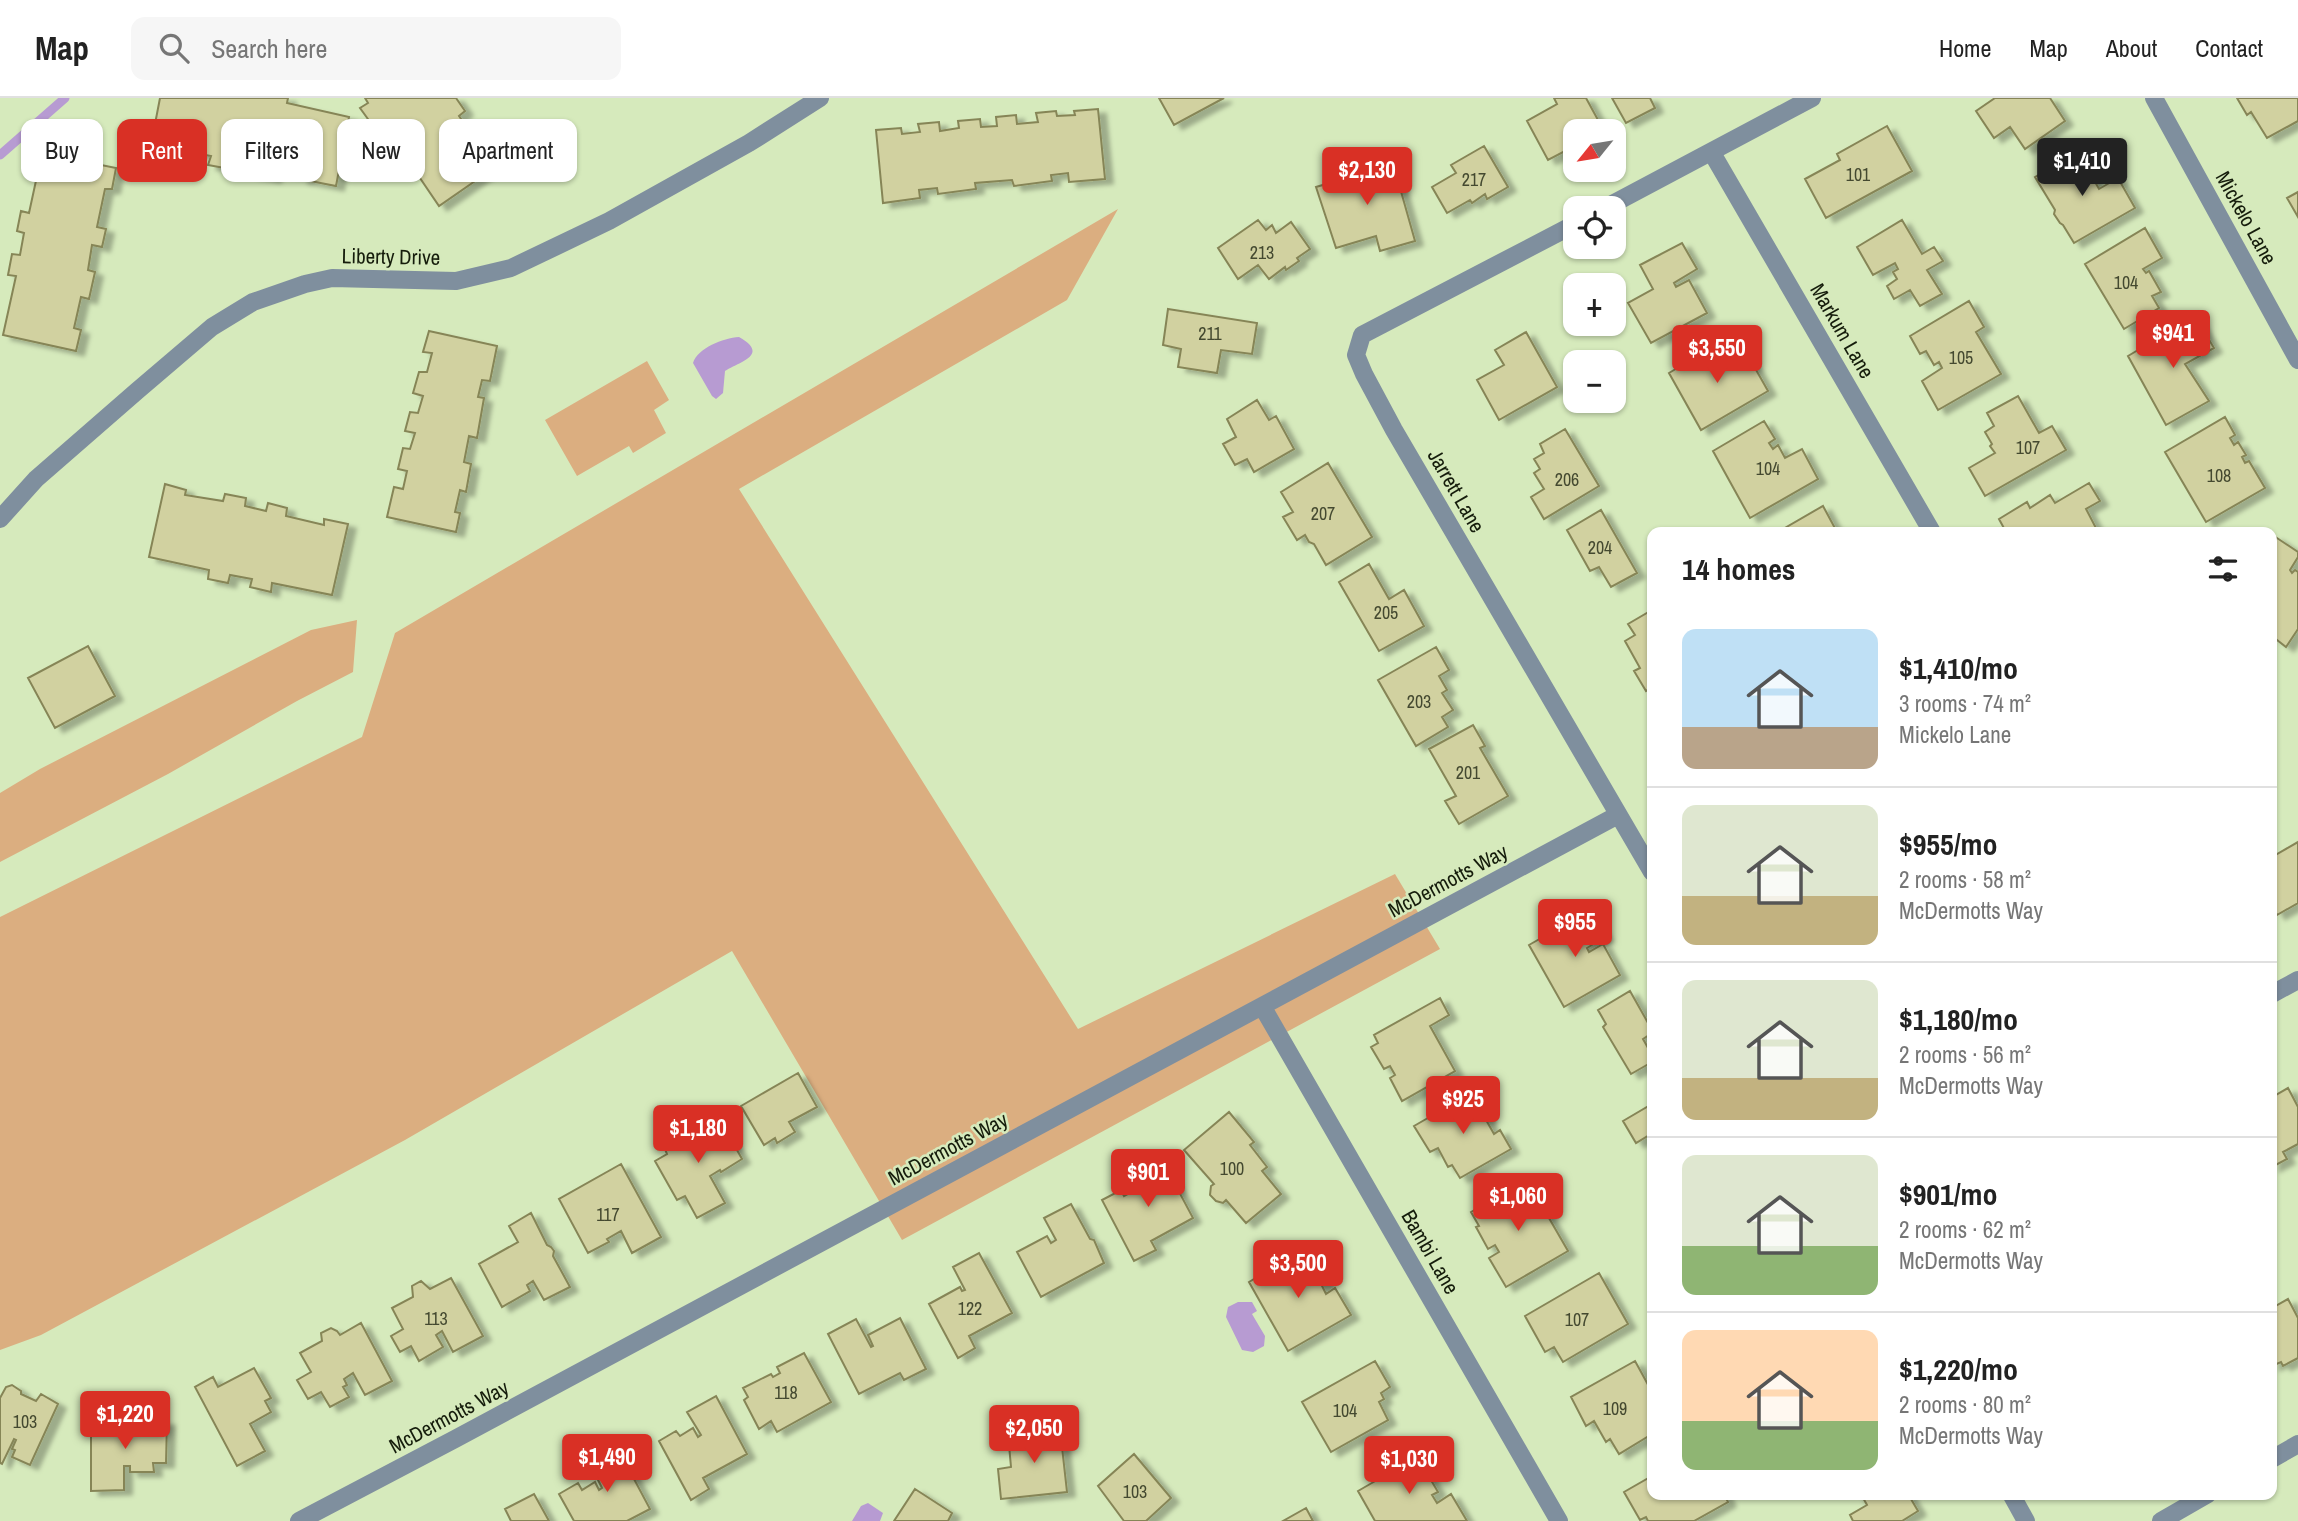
<!DOCTYPE html>
<html lang="en">
<head>
<meta charset="utf-8">
<style>
  :root { --surface:#fff; --page:#f6f6f6; --text:#222; --muted:#767676; --line:#e0e0e0; --accent:#d93025 }
  body { margin:0; font-family:"Archivo Narrow",sans-serif; background:var(--page); color:var(--text); height:100vh; display:flex; flex-direction:column; font-size:26px; white-space:nowrap }
  * { box-sizing:border-box; margin:0 }
  p { font-size:23px; color:var(--muted) }
  .icon { flex:none; width:38px; height:38px; fill:none; stroke:currentColor; stroke-width:2; stroke-linecap:round; stroke-linejoin:round }
  .map { position:relative; flex:1; overflow:hidden }
  .details { position:absolute; left:1647px; top:429px; width:630px; height:973px; display:flex; flex-direction:column; background:var(--surface); border-radius:14px; box-shadow:0 2px 5px #0004 }
  .details>* { flex:none }
  .hud { position:absolute; left:21px; top:21px; width:665px; height:63px; display:flex; gap:14px }
  .needle { width:46px; rotate:240deg }
  .buttons { position:absolute; left:1563px; top:21px; display:grid; gap:14px }
  .buttons a { display:grid; place-items:center; width:63px; height:63px; border-radius:14px; background:var(--surface); box-shadow:0 2px 5px #0004; font-size:35px }
  .price { position:absolute; translate:-50% -60px; padding:0 16px; border-radius:7px; background:var(--accent); color:#fff; font-size:23px; line-height:46px; filter:drop-shadow(0 2px 4px #0008) }
  .price::after { content:''; position:absolute; left:50%; top:42px; width:21px; height:16px; margin-left:-10px; background:inherit; clip-path:polygon(0 0,100% 0,50% 100%) }
  .price.on { background:#222; color:#fff }
  ul { padding:0; list-style:none }
  li { display:flex; align-items:center; gap:21px; height:175px; padding:0 35px }
  li+li { border-top:2px solid var(--line) }
  li span { display:grid; place-items:center; flex:none; width:196px; height:140px; border-radius:14px; color:#555 }
  li>.icon { margin-inline-start:auto }
  span .icon { width:84px; height:84px; fill:#fffc; stroke-width:1 }
  li b { font-size:30px }
  h2 { display:flex; justify-content:space-between; align-items:center; height:84px; padding:0 35px; font-size:30px }
  .tag { padding:0 24px; border-radius:14px; background:var(--surface); box-shadow:0 2px 5px #0004; font-size:24px; line-height:63px }
  .tag.on { background:var(--accent); color:#fff }
  header { display:flex; align-items:center; gap:42px; box-sizing:border-box; height:98px; padding:0 35px; background:var(--surface); border-bottom:2px solid var(--line) }
  header strong { font-size:33px }
  nav { display:flex; gap:38px; margin-inline-start:auto; font-size:24px }
  .search { width:490px; height:63px; background:var(--page); display:flex; align-items:center; gap:18px; box-sizing:border-box; padding:0 24px; border-radius:14px; color:var(--muted); font-size:26px }
  .map>svg:first-child { display:block }
</style>
</head>
<body>
<header>
<strong>Map</strong>
<div class="search"><svg class="icon" aria-label="search" viewBox="0 0 24 24"><circle cx="10" cy="10" r="6"/><path d="M15 15l6 6"/></svg>Search here</div>
<nav><a>Home</a><a>Map</a><a>About</a><a>Contact</a></nav>
</header>
<div class="map">
<svg width="2298" height="1423" viewBox="0 0 2298 1423">
  <defs>
    <filter id="shadow"><feDropShadow dx="8" dy="4.5" stdDeviation="2" flood-color="#0004"/></filter>
  </defs>
  <rect width="100%" height="100%" fill="#d6eabc"/>
  <path fill="#dbae80" d="M1118,111L1067,202L739,391L1078,931L1395,776L1440,851L902,1142L732,853L405,1042L41,1237L0,1252V819L362,639L395,535Z
    M647,263L669,302L654,312L666,335L633,355L629,348L577,378L545,322Z
    M357,522L353,574L297,603L168,676L0,764V695L40,671L311,532Z"/>
  <path fill="#b79bd2" d="M739,239C771,257 738,264 725,273L723,295L716,301L712,298L693,265C698,250 723,240 739,239Z
    M1238,1204H1252L1257,1213L1252,1216L1265,1238L1264,1248L1253,1254L1242,1252L1226,1219L1228,1209Z
    M868,1405L883,1415L880,1423H852L861,1408Z"/>
  <g fill="none" stroke-linecap="round" stroke-linejoin="round">
    <path stroke="#b79bd2" stroke-width="9" d="M0,57L65,0"/>
  </g>
  <path fill="#d1d1a0" stroke="#868557" stroke-width="2" filter="url(#shadow)" d="M160,0H288L287,5L349,19L336,88L300,81L301,77L274,72L273,80L251,76L253,67L231,64L230,71L208,67L211,58L173,51L172,56L150,52Z
    M365,0H456L465,13L459,18L481,50L487,45L501,65L439,108L405,58L398,64L386,46L392,41L381,23L373,28L360,10L368,5Z
    M1159,0H1224L1174,27Z
    M1554,0H1586L1604,33H1575V46L1572,41L1566,44L1569,51L1548,62L1527,23L1557,6Z
    M1612,0H1650L1655,10L1626,25Z
    M1995,0H2050L2065,23L2025,51L2010,29L1994,40L1976,13Z
    M2237,0H2298V23L2267,40L2251,14L2247,17Z
    M1098,11L1105,81L1069,84L1068,75L1051,77L1052,83L1014,88L1012,82L975,85L976,91L938,96L937,90L919,92L920,100L883,105L876,32L901,30L902,36L920,34L918,26L939,24L940,33L959,30L958,23L980,21L981,29L997,28L996,19L1016,17L1017,26L1038,24L1036,15L1056,13L1057,18L1075,17L1074,13Z
    M1887,28L1912,73L1826,120L1805,81L1840,62L1837,56Z
    M1484,48L1508,89L1487,101L1485,96L1472,105L1470,102L1447,115L1432,89L1456,75L1451,67Z
    M2078,54L2099,91L2118,80L2135,110L2074,145L2063,127L2060,125L2054,116L2055,112L2035,79Z
    M42,55L116,70L112,91H105L97,129L106,131L102,149L92,147L88,172L95,174L89,201L81,199L74,230L81,232L76,253L3,237L16,178L8,177L12,156L20,157L24,135L17,133L21,113L29,115Z
    M1391,58L1415,143L1380,153L1376,138L1336,150L1316,89L1350,79L1347,71Z
    M2298,94V119L2287,100Z
    M1258,122L1266,132L1272,127L1276,135L1291,124L1310,151L1297,160L1299,163L1286,172L1285,169L1269,181L1258,167L1238,181L1218,150Z
    M1902,122L1922,156L1934,149L1943,163L1927,172L1942,196L1920,208L1910,192L1894,201L1887,188L1897,181L1893,174L1898,171L1895,165L1873,177L1857,149Z
    M2145,130L2162,160L2143,171L2146,175L2149,173L2161,194L2152,198L2159,210L2124,231L2085,166Z
    M1682,145L1697,171L1674,185L1676,189L1689,182L1707,215L1651,245L1628,205L1653,191L1640,167Z
    M1969,203L1984,229L1976,234L2001,276L1938,312L1922,283L1942,270L1939,264L1934,267L1926,253L1920,256L1910,238Z
    M1168,211L1257,225L1252,256L1221,252L1217,275L1178,269L1181,251L1163,247Z
    M2195,218L2214,250L2185,266L2209,303L2166,327L2128,258Z
    M429,233L497,248L490,283L482,282L478,299L484,300L477,340L469,338L464,364L471,366L466,394L460,392L455,414L460,415L456,434L387,419L394,389L403,391L407,373L398,371L403,350L410,351L415,335L405,333L410,314L418,315L423,298L413,295L419,274H427L432,255L423,254Z
    M1526,234L1557,289L1499,322L1477,282L1504,267L1495,252Z
    M1724,242L1739,269L1751,263L1768,293L1701,332L1669,275Z
    M2018,298L2039,335L2052,328L2066,352L1985,398L1969,370L1995,355L1990,348L1992,346L1985,334L1994,328L1987,315Z
    M1257,302L1269,322L1276,318L1294,351L1254,374L1247,361L1235,367L1223,346L1236,339L1227,321Z
    M2225,319L2235,337L2230,340L2234,347L2238,344L2246,357L2242,359L2245,365L2249,363L2265,390L2206,424L2165,354Z
    M1764,323L1775,341L1769,345L1773,351L1778,347L1785,360L1802,351L1818,381L1750,420L1713,353Z
    M1565,331L1599,388L1544,421L1531,399L1544,391L1534,375L1540,371L1534,361L1544,355L1540,346Z
    M1328,365L1372,439L1326,467L1314,446L1309,444L1305,437L1297,442L1283,419L1293,414L1281,394Z
    M2089,385L2100,403L2086,411L2098,434H2006L1999,421L2027,404L2030,410L2050,397L2055,405Z
    M165,386L186,392L185,397L223,403L225,396L246,400L245,408L266,413L268,405L287,410L286,418L324,427V421L348,426L332,497L272,485L271,494L250,489L252,481L230,477L228,485L208,481L209,472L149,459Z
    M1823,408L1837,434H1778Z
    M1601,412L1637,475L1611,489L1599,469L1590,473L1567,432Z
    M2274,438L2298,454V459L2290,472L2292,475L2295,472L2298,474V531L2286,549L2272,538V528L2275,523L2272,521V441Z
    M1369,466L1389,501L1404,492L1424,528L1379,553L1339,484Z
    M1652,512V589L1646,593L1634,573L1640,570L1625,543L1635,537L1628,526Z
    M88,548L115,598L55,630L28,580Z
    M1436,549L1449,572L1439,578L1447,592L1442,595L1453,612L1442,619L1448,629L1416,648L1378,582Z
    M1473,627L1485,648L1480,650L1508,698L1459,726L1445,703L1456,698L1429,651Z
    M2298,744V805L2277,817L2272,808V759Z
    M1590,812L1605,839L1587,850L1589,854L1603,846L1620,877L1564,909L1529,847Z
    M1630,893L1652,932V935L1643,941L1652,957V964L1631,976L1603,929L1606,926L1598,912Z
    M1440,900L1449,917L1430,928L1455,973L1402,1003L1390,980L1395,977L1390,968L1384,971L1371,949L1378,945L1374,937Z
    M798,975L817,1009L789,1024L795,1034L777,1045L775,1040L764,1047L741,1008Z
    M2288,990L2298,1009V1046L2283,1054L2287,1061L2272,1069V993L2274,998Z
    M1473,994L1488,1020L1486,1022L1494,1036L1500,1032L1511,1051L1460,1080L1452,1067L1448,1069L1438,1050L1430,1054L1414,1028Z
    M1652,1006V1039L1651,1036L1636,1045L1623,1023Z
    M1229,1014L1254,1044L1250,1047L1267,1069L1262,1073L1281,1096L1246,1125L1226,1102L1223,1105L1216,1103L1210,1097L1211,1088L1214,1086L1184,1052Z
    M699,1023L707,1036L723,1027L742,1061L721,1074L720,1072L710,1078L725,1105L697,1120L685,1098L677,1102L655,1063L667,1056L662,1044Z
    M1160,1058L1193,1120L1151,1143L1156,1152L1134,1163L1102,1102L1121,1092L1124,1098L1140,1089L1132,1073Z
    M621,1066L661,1139L632,1155L621,1133L607,1141L609,1144L588,1155L559,1101Z
    M1527,1082L1568,1153L1506,1189L1489,1160L1499,1154L1495,1147L1488,1151L1476,1129L1479,1128L1471,1114Z
    M1071,1106L1090,1141L1094,1142L1104,1165L1041,1199L1017,1154L1047,1138L1051,1145L1056,1142L1044,1120Z
    M531,1115L547,1147L551,1149L554,1153L553,1158L570,1189L544,1202L533,1183L527,1187L530,1193L502,1209L479,1166L518,1144L509,1128Z
    M1306,1150L1316,1168L1311,1171L1315,1177L1321,1174L1327,1185L1322,1188L1326,1196L1335,1190L1351,1217L1288,1253L1249,1184Z
    M979,1155L1012,1215L969,1238L975,1250L958,1260L929,1206L960,1189L962,1193L965,1192L953,1169Z
    M1599,1175L1628,1226L1563,1264L1554,1249L1545,1254L1525,1218Z
    M451,1180L483,1238L453,1254L442,1233L436,1237L443,1249L419,1263L411,1248L400,1254L391,1238L403,1231L392,1210L413,1199L412,1188L421,1183L430,1191Z
    M2288,1201L2298,1220V1260L2283,1268L2281,1264L2272,1268V1210Z
    M900,1220L926,1271L904,1282L900,1275L859,1296L828,1236L856,1221L871,1249L873,1248L868,1237Z
    M361,1225L392,1283L365,1297L353,1275L344,1281L347,1287L343,1289L349,1299L330,1309L321,1294L308,1301L297,1282L311,1274L300,1255L322,1243L321,1235L331,1230L337,1233L340,1237Z
    M804,1255L831,1304L777,1334L771,1323L759,1331L744,1302L748,1299L743,1290L771,1276L773,1279L780,1275L777,1269Z
    M1375,1263L1390,1289L1381,1295L1384,1301L1379,1304L1388,1322L1331,1354L1302,1304Z
    M1635,1263L1652,1294V1336L1619,1356L1610,1341L1606,1344L1594,1323L1586,1328L1571,1299Z
    M254,1270L271,1300L265,1303L271,1314L250,1326L265,1353L237,1368L195,1289L213,1279L218,1289Z
    M12,1287L21,1293V1296L36,1303L41,1296L58,1306L30,1367L12,1359L15,1352L12,1351L16,1342L14,1341L2,1366L0,1365V1300L6,1289Z
    M716,1298L747,1356L703,1380L709,1391L691,1402L659,1343L676,1333L680,1338L693,1330L698,1339L701,1337L687,1314Z
    M167,1323L166,1365H153L154,1374H130V1368H124V1392L91,1393V1324Z
    M1060,1331L1067,1394L1001,1401L998,1371L1011,1369L1008,1336Z
    M618,1351L650,1411L627,1423H574L559,1396L578,1385L582,1392L595,1384L599,1392L602,1390L590,1366Z
    M1134,1356L1171,1400L1146,1423H1124L1098,1388Z
    M1422,1356L1433,1375L1428,1377L1438,1394L1432,1397L1437,1405L1451,1396L1467,1423H1375L1358,1393Z
    M1652,1378V1396H1724L1728,1404L1694,1423H1648L1646,1419L1640,1422L1624,1394Z
    M915,1391L952,1415L948,1423H894Z
    M534,1396L549,1423H511L505,1411Z
    M1856,1396H1908L1918,1413L1902,1423H1853L1850,1417L1867,1407L1862,1398L1858,1400Z
    M1306,1410L1313,1423H1283Z"/>
  <g fill="none" stroke-linecap="round" stroke-linejoin="round">
    <path stroke="#7f8f9e" stroke-width="18" d="M2154,0L2298,262
      M1712,55L1932,434
      M1605,110L1812,0
      M1575,126L1362,237L1356,257L1364,276L1394,332L1652,774
      M0,421L36,381L137,293L212,229L253,204L305,186L332,180L456,183L511,170L609,123L749,45L820,0
      M2272,896L2298,882
      M1262,908L1559,1423
      M2272,1361L2298,1346
      M2011,1396L2026,1423
      M299,1423L455,1341L1618,717
      M2161,1423L2208,1396"/>
  </g>
  <g text-anchor="middle" stroke-width="5" stroke-linejoin="round" paint-order="stroke">
    <g font-size="18" fill="#444930">
      <text x="1858" y="83">101</text>
      <text x="1474" y="88">217</text>
      <text x="1262" y="161">213</text>
      <text x="2126" y="191">104</text>
      <text x="1210" y="242">211</text>
      <text x="1961" y="266">105</text>
      <text x="2028" y="356">107</text>
      <text x="1768" y="377">104</text>
      <text x="2219" y="384">108</text>
      <text x="1567" y="388">206</text>
      <text x="1323" y="422">207</text>
      <text x="1600" y="456">204</text>
      <text x="1386" y="521">205</text>
      <text x="1419" y="610">203</text>
      <text x="1468" y="681">201</text>
      <text x="1232" y="1077">100</text>
      <text x="608" y="1123">117</text>
      <text x="970" y="1217">122</text>
      <text x="436" y="1227">113</text>
      <text x="1577" y="1228">107</text>
      <text x="786" y="1301">118</text>
      <text x="1615" y="1317">109</text>
      <text x="1345" y="1319">104</text>
      <text x="25" y="1330">103</text>
      <text x="1135" y="1400">103</text>
    </g>
    <g font-size="21" fill="#151c0b" stroke="#d6eabc">
      <text transform="translate(2246 120) rotate(61)" y="7">Mickelo Lane</text>
      <text transform="translate(391 159) rotate(1)" y="7">Liberty Drive</text>
      <text transform="translate(1842 233) rotate(60)" y="7">Markum Lane</text>
      <text transform="translate(1456 393) rotate(60)" y="7">Jarrett Lane</text>
      <text transform="translate(1448 783) rotate(-28)" y="7">McDermotts Way</text>
      <text transform="translate(948 1051) rotate(-28)" y="7">McDermotts Way</text>
      <text transform="translate(1430 1154) rotate(60)" y="7">Bambi Lane</text>
      <text transform="translate(449 1319) rotate(-28)" y="7">McDermotts Way</text>
    </g>
  </g>
</svg>
<div class="buttons">
<a><svg class="needle" viewBox="-14 -14 28 28"><path d="M0-13l5 13h-10z" fill="#e53935"/><path d="M0 13l5-13h-10z" fill="#767676"/></svg></a>
<a><svg class="icon" aria-label="locate" viewBox="0 0 24 24"><circle cx="12" cy="12" r="6"/><path d="M12 2v4M12 18v4M2 12h4M18 12h4"/></svg></a>
<a>+</a>
<a>−</a>
</div>
<b class="price on" style="left:2082px;top:100px">$1,410</b>
<b class="price" style="left:1367px;top:109px">$2,130</b>
<b class="price" style="left:2173px;top:272px">$941</b>
<b class="price" style="left:1717px;top:287px">$3,550</b>
<b class="price" style="left:1575px;top:861px">$955</b>
<b class="price" style="left:1463px;top:1038px">$925</b>
<b class="price" style="left:698px;top:1067px">$1,180</b>
<b class="price" style="left:1148px;top:1111px">$901</b>
<b class="price" style="left:1518px;top:1135px">$1,060</b>
<b class="price" style="left:1298px;top:1202px">$3,500</b>
<b class="price" style="left:125px;top:1353px">$1,220</b>
<b class="price" style="left:1034px;top:1367px">$2,050</b>
<b class="price" style="left:607px;top:1396px">$1,490</b>
<b class="price" style="left:1409px;top:1398px">$1,030</b>
<div class="hud">
<a class="tag">Buy</a>
<a class="tag on">Rent</a>
<a class="tag">Filters</a>
<a class="tag">New</a>
<a class="tag">Apartment</a>
</div>
<section class="details">
<h2>14 homes<svg class="icon" aria-label="filters" viewBox="0 0 24 24"><path d="M4 7h16M4 17h16"/><circle cx="9" cy="7" r="2"/><circle cx="15" cy="17" r="2"/></svg></h2>
<ul>
<li><span style="background:linear-gradient(#bfe0f5 70%,#b9a48a 0)"><svg class="icon" aria-label="home" viewBox="0 0 24 24"><path d="M3 11l9-7 9 7M6 9v11h12V9"/></svg></span><div><b>$1,410/mo</b><p>3 rooms · 74 m²</p><p>Mickelo Lane</p></div></li>
<li><span style="background:linear-gradient(#dfe7d0 65%,#c2b280 0)"><svg class="icon" aria-label="home" viewBox="0 0 24 24"><path d="M3 11l9-7 9 7M6 9v11h12V9"/></svg></span><div><b>$955/mo</b><p>2 rooms · 58 m²</p><p>McDermotts Way</p></div></li>
<li><span style="background:linear-gradient(#dfe7d0 70%,#c2b280 0)"><svg class="icon" aria-label="home" viewBox="0 0 24 24"><path d="M3 11l9-7 9 7M6 9v11h12V9"/></svg></span><div><b>$1,180/mo</b><p>2 rooms · 56 m²</p><p>McDermotts Way</p></div></li>
<li><span style="background:linear-gradient(#dfe7d0 65%,#8fb573 0)"><svg class="icon" aria-label="home" viewBox="0 0 24 24"><path d="M3 11l9-7 9 7M6 9v11h12V9"/></svg></span><div><b>$901/mo</b><p>2 rooms · 62 m²</p><p>McDermotts Way</p></div></li>
<li><span style="background:linear-gradient(#ffd9b3 65%,#8fb573 0)"><svg class="icon" aria-label="home" viewBox="0 0 24 24"><path d="M3 11l9-7 9 7M6 9v11h12V9"/></svg></span><div><b>$1,220/mo</b><p>2 rooms · 80 m²</p><p>McDermotts Way</p></div></li>
</ul>
</section>
</div>
</body>
</html>
